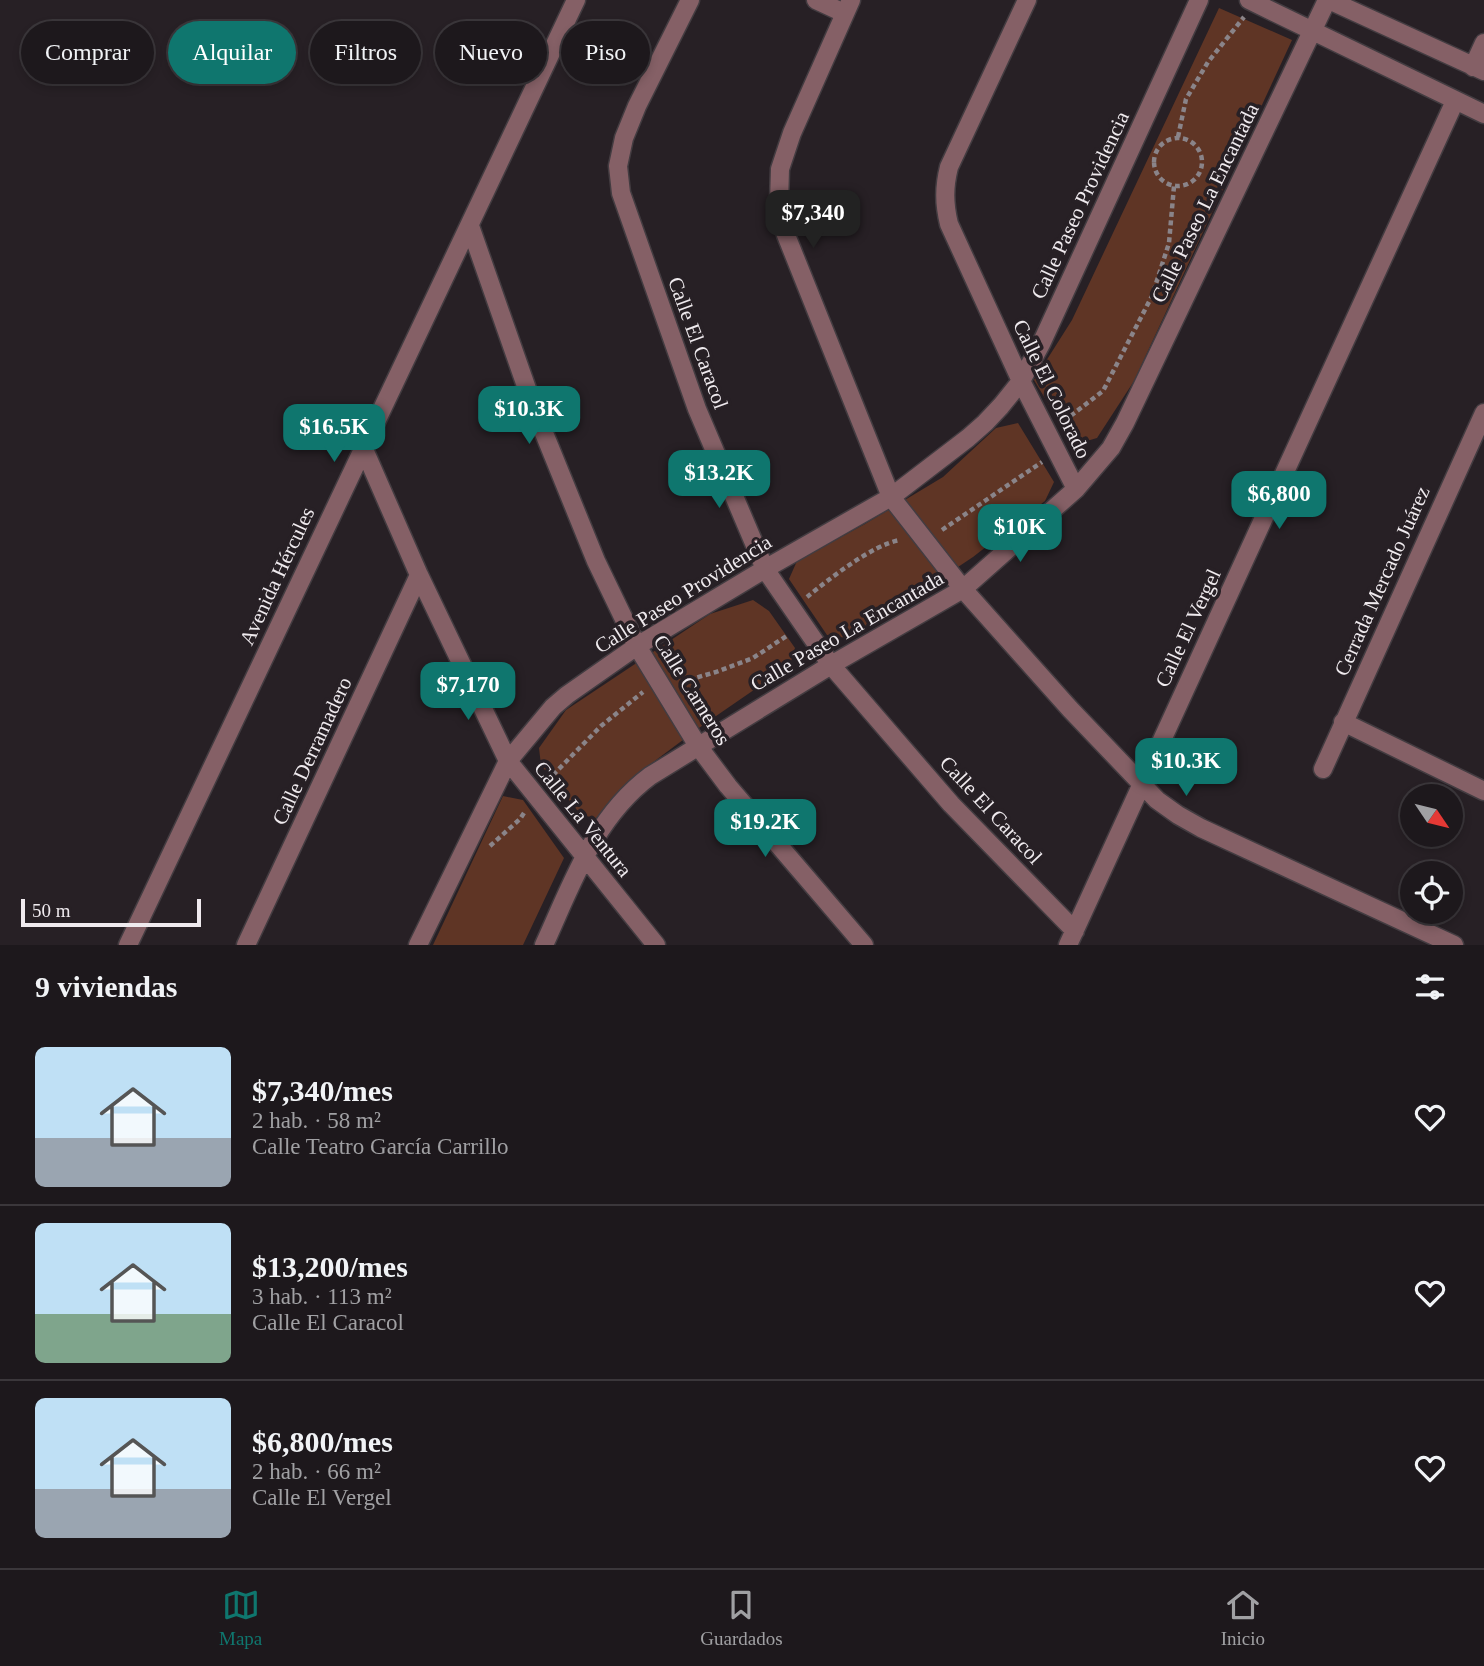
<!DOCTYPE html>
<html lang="es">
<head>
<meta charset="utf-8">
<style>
  :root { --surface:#1d181c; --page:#2a2529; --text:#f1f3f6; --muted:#a0a0a3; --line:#3b373b; --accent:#0f766e }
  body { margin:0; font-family:Georgia,serif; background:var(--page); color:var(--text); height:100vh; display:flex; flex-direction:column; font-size:26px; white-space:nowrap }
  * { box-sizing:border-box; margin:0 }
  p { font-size:23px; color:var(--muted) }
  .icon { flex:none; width:38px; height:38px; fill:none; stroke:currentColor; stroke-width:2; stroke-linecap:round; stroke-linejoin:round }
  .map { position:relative; height:945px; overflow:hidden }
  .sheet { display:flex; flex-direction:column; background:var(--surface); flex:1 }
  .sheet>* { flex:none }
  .hud { position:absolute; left:21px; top:21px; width:700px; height:63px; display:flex; gap:14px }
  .needle { width:46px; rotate:125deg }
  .buttons { position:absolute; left:1400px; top:784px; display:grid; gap:14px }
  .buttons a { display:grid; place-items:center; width:63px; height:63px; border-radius:50%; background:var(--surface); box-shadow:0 4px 10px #0003,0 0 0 2px var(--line); font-size:35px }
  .scale { position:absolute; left:21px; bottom:18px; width:180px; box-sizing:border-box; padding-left:7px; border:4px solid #efeaee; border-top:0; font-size:19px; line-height:24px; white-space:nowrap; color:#efeaee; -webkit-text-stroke:5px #272025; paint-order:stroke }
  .price { position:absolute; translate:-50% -60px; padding:0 16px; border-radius:14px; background:var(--accent); color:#fff; font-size:23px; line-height:46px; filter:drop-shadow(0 2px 4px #0008) }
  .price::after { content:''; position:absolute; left:50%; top:42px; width:21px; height:16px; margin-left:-10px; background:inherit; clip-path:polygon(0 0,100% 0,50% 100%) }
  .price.active { background:#222; color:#fff }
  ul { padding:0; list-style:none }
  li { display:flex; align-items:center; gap:21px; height:175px; padding:0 35px }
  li+li { border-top:2px solid var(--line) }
  li span { display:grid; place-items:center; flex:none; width:196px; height:140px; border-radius:10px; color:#555 }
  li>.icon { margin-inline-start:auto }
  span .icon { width:84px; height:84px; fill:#fffc; stroke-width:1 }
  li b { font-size:30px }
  h2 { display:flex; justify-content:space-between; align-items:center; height:84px; padding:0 35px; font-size:30px }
  .pill { padding:0 24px; border-radius:32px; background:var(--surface); box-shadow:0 4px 10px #0003,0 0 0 2px var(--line); font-size:24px; line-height:63px }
  .pill.active { background:var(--accent); color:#fff }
  .menu { display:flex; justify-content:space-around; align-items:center; height:98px; border-top:2px solid var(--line); background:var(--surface); font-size:19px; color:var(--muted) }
  .menu a { display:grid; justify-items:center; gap:4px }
  .menu .active { color:var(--accent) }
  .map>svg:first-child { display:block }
</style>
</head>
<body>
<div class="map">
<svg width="1484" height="945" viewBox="0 0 1484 945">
  <rect width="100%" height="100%" fill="#272025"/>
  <path fill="#5f3525" d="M1219,8L1292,40L1134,381L1097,438L1073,445L1034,380L1072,320Z
    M1018,423L1054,482L1045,501L973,557L886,615L846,638L827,635L789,579L797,561L865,524L943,477L996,428Z
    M753,600L769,611L795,648L790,665L703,725L644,769L596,818L581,815L541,765L539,748L566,710L710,614Z
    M503,796L523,800L564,858L523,945H433Z"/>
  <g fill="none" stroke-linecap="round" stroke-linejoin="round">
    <g stroke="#433c41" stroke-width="21">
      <path id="minor" d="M690,0L637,106L624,138L618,166L621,193L697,409L765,569L831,665L951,804L1075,931
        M816,0L844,13
        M851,0L792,133L780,169L779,203L786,235L891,497L963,589L1070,709L1157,800L1178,815L1201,828L1454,945
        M1027,0L949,167C944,187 944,203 949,224L1021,381L1076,489
        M1249,0L1484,114
        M1329,0L1484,71
        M1473,67L1484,43
        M470,226L533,406L596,561L637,646L698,746L728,786L864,945
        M363,447L419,575L508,761L656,945
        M1343,722L1484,791
        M1323,769L1484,413
        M128,945L576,0
        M246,945L419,575
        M418,945L508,761L553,707L567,695L637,646L765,569L891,497L968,438L985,423L1001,406L1021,381L1041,344L1199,0
        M544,945C572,884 594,818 650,776L831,665L963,589L1076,489L1111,448L1125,423L1327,0
        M1068,945L1455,101"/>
    </g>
    <path stroke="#8a8489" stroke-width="4.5" stroke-dasharray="5 3.5" stroke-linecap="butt" d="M1178,137L1186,99L1208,62L1244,17
      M1154 162a24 24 0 1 1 48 0a24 24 0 1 1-48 0Z
      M1064,421L1103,391L1152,296L1169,243L1174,186
      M942,530L1042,462
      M807,597C829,579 872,545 900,540
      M681,682L716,672L753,658L788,635
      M547,781L601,726L643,692
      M490,846L520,819L524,813"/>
    <use href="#minor" stroke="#856066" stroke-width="18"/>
  </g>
  <g text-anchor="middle" stroke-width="7" stroke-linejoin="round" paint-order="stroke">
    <g font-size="21" fill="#efeaee" stroke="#272025">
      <text transform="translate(1205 203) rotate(-64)" y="7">Calle Paseo La Encantada</text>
      <text transform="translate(1080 205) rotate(-65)" y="7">Calle Paseo Providencia</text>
      <text transform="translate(698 343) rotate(70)" y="7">Calle El Caracol</text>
      <text transform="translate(1052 389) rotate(64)" y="7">Calle El Colorado</text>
      <text transform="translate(277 576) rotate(-65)" y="7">Avenida Hércules</text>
      <text transform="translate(1382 581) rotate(-66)" y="7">Cerrada Mercado Juárez</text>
      <text transform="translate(683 594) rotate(-32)" y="7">Calle Paseo Providencia</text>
      <text transform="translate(1188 628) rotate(-65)" y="7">Calle El Vergel</text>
      <text transform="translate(847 631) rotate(-30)" y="7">Calle Paseo La Encantada</text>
      <text transform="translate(692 690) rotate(58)" y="7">Calle Carneros</text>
      <text transform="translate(312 751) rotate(-65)" y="7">Calle Derramadero</text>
      <text transform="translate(991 810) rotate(47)" y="7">Calle El Caracol</text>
      <text transform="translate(583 819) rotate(51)" y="7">Calle La Ventura</text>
    </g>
  </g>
</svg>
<div class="buttons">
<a><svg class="needle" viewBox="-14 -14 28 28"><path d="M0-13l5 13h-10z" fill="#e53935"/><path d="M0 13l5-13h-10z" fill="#a0a0a3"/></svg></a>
<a><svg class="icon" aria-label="locate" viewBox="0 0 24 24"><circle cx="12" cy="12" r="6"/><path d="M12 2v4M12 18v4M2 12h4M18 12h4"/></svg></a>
</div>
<div class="scale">50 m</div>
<b class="price active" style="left:813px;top:250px">$7,340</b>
<b class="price" style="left:529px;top:446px">$10.3K</b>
<b class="price" style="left:334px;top:464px">$16.5K</b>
<b class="price" style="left:719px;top:510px">$13.2K</b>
<b class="price" style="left:1279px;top:531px">$6,800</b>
<b class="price" style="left:1020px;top:564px">$10K</b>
<b class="price" style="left:468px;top:722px">$7,170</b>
<b class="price" style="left:1186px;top:798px">$10.3K</b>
<b class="price" style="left:765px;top:859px">$19.2K</b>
<div class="hud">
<a class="pill">Comprar</a>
<a class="pill active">Alquilar</a>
<a class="pill">Filtros</a>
<a class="pill">Nuevo</a>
<a class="pill">Piso</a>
</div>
</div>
<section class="sheet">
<h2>9 viviendas<svg class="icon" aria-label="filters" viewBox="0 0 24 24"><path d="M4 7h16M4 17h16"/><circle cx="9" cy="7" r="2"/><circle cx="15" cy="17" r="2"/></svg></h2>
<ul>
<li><span style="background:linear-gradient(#bfe0f5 65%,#9aa5b1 0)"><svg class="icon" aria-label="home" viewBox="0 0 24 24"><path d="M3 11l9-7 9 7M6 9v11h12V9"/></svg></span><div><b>$7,340/mes</b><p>2 hab. · 58 m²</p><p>Calle Teatro García Carrillo</p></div><svg class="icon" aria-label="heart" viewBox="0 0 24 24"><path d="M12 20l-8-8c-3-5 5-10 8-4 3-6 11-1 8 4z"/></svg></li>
<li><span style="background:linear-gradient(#bfe0f5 65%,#7fa58c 0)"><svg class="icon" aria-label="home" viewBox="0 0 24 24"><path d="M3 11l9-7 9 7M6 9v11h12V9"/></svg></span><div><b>$13,200/mes</b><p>3 hab. · 113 m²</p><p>Calle El Caracol</p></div><svg class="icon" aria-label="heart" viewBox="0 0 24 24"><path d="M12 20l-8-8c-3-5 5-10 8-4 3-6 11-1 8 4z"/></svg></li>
<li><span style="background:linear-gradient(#bfe0f5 65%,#9aa5b1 0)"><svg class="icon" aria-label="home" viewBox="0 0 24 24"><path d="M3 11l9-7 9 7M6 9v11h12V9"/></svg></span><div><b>$6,800/mes</b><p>2 hab. · 66 m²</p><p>Calle El Vergel</p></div><svg class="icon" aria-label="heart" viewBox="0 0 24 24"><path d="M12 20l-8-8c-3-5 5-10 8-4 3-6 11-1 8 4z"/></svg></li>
</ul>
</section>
<nav class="menu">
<a class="active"><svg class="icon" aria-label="map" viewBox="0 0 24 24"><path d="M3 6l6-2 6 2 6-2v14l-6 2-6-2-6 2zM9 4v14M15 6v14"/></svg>Mapa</a>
<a><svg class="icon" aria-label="saved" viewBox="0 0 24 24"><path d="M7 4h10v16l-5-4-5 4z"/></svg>Guardados</a>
<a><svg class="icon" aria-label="home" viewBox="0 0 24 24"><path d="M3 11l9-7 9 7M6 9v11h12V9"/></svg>Inicio</a>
</nav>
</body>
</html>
